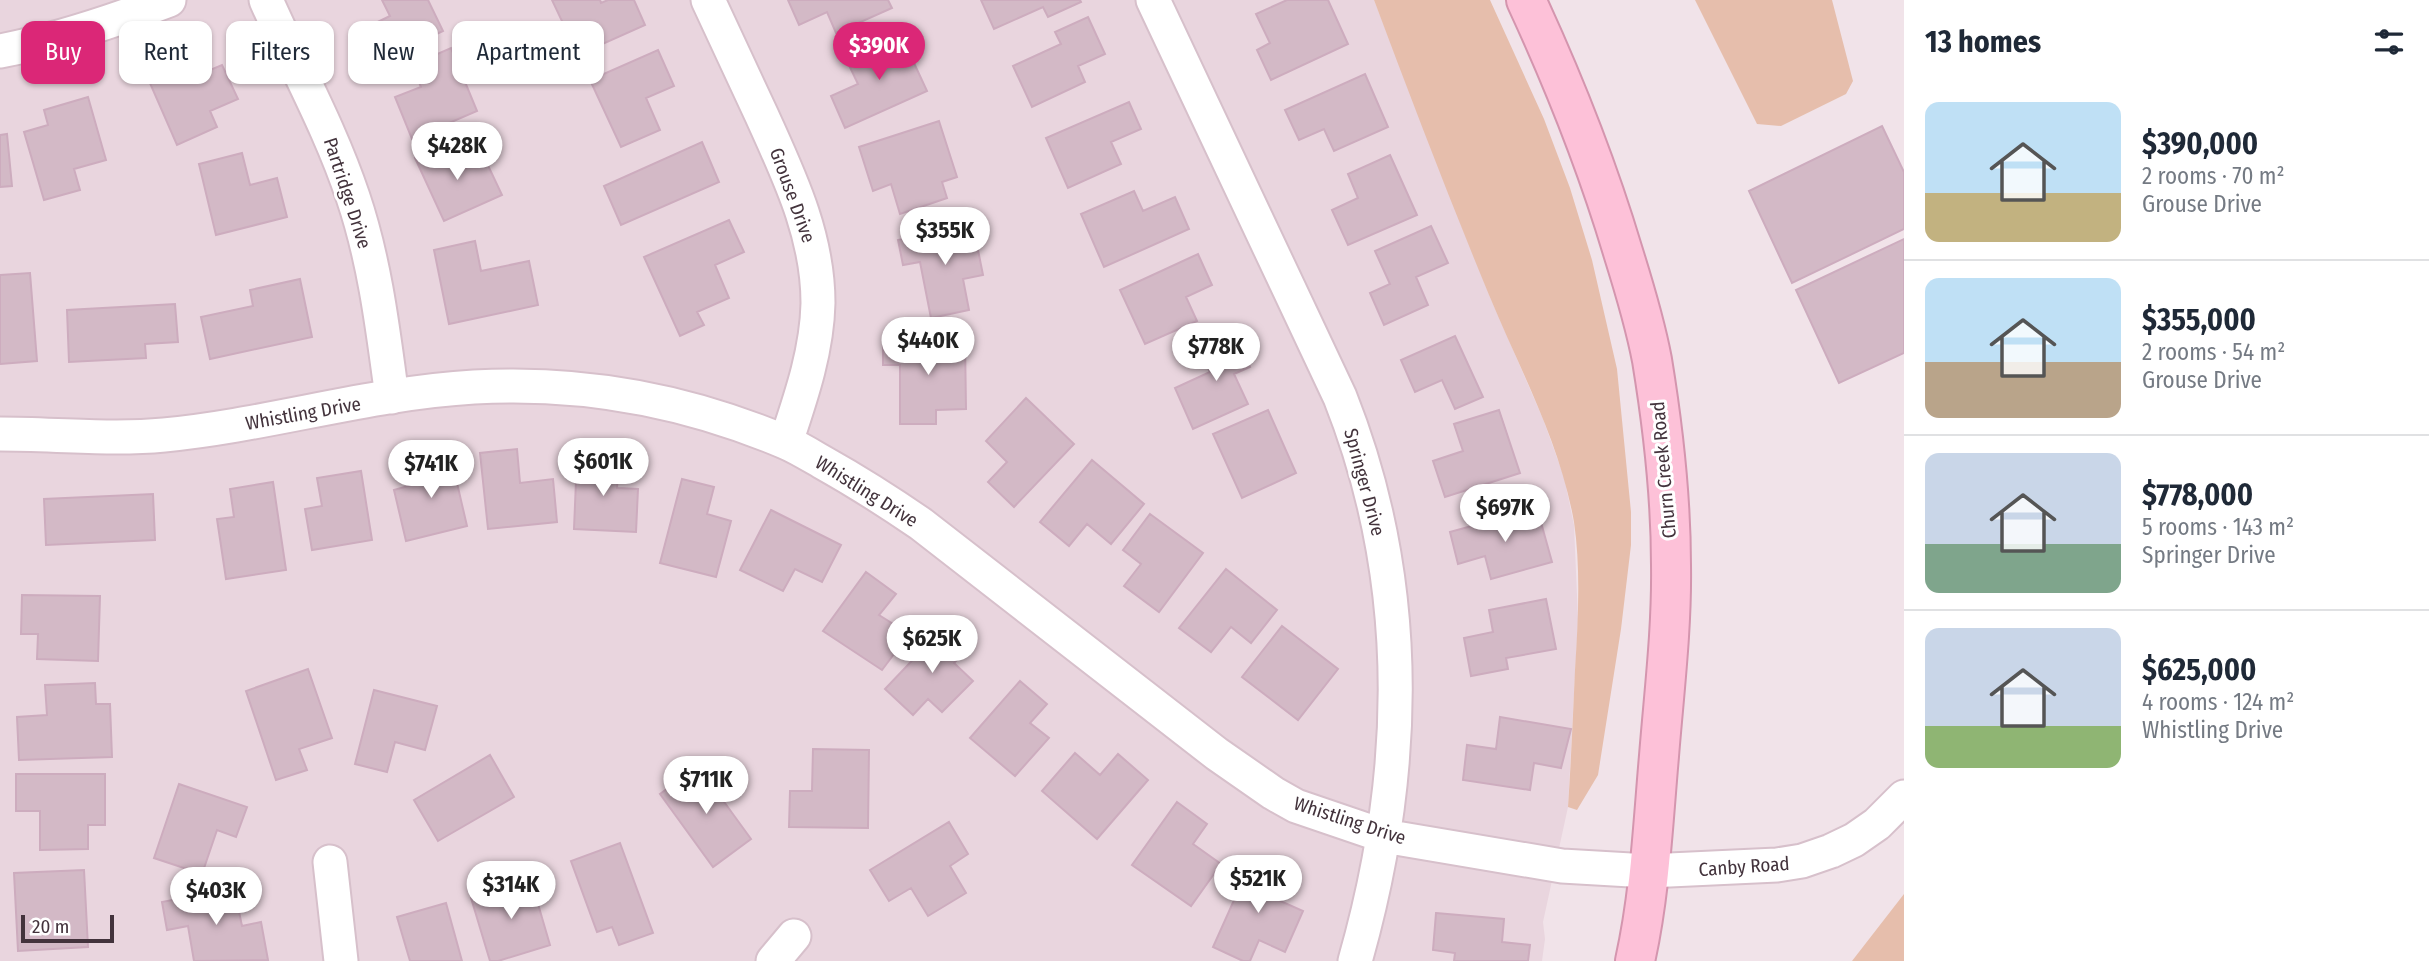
<!DOCTYPE html>
<html lang="en">
<head>
<meta charset="utf-8">
<style>
  :root { --surface:#fff; --page:#f6f6f7; --text:#1f2937; --muted:#747a83; --line:#e0e1e3; --accent:#db2777 }
  body { margin:0; font-family:"Fira Sans Condensed",sans-serif; background:var(--page); color:var(--text); height:100vh; display:flex; flex-direction:column; font-size:26px; white-space:nowrap }
  * { box-sizing:border-box; margin:0 }
  p { font-size:23px; color:var(--muted) }
  .icon { flex:none; width:38px; height:38px; fill:none; stroke:currentColor; stroke-width:2; stroke-linecap:round; stroke-linejoin:round }
  .map { position:relative; flex:1; overflow:hidden }
  .side { display:flex; flex-direction:column; background:var(--surface); width:525px }
  .side>* { flex:none }
  .guide { position:absolute; left:21px; top:21px; width:665px; height:63px; display:flex; gap:14px }
  .scale { position:absolute; left:21px; bottom:18px; width:93px; box-sizing:border-box; padding-left:7px; border:4px solid #43333c; border-top:0; font-size:19px; line-height:24px; white-space:nowrap; color:#43333c; -webkit-text-stroke:5px #fff; paint-order:stroke }
  .price { position:absolute; translate:-50% -60px; padding:0 16px; border-radius:24px; background:#fff; color:#222; font-size:23px; line-height:46px; filter:drop-shadow(0 2px 4px #0008) }
  .price::after { content:''; position:absolute; left:50%; top:42px; width:21px; height:16px; margin-left:-10px; background:inherit; clip-path:polygon(0 0,100% 0,50% 100%) }
  .price.active { background:var(--accent); color:#fff }
  ul { padding:0; list-style:none }
  li { display:flex; align-items:center; gap:21px; height:175px; padding:0 21px }
  li+li { border-top:2px solid var(--line) }
  li span { display:grid; place-items:center; flex:none; width:196px; height:140px; border-radius:14px; color:#555 }
  li>.icon { margin-inline-start:auto }
  span .icon { width:84px; height:84px; fill:#fffc; stroke-width:1 }
  li b { font-size:30px }
  h2 { display:flex; justify-content:space-between; align-items:center; height:84px; padding:0 21px; font-size:30px }
  .tag { padding:0 24px; border-radius:14px; background:var(--surface); box-shadow:0 2px 5px #0004; font-size:24px; line-height:63px }
  .tag.active { background:var(--accent); color:#fff }
  main { display:flex; flex:1; min-height:0 }
  .map>svg:first-child { display:block }
</style>
</head>
<body>
<main>
<div class="map">
<svg width="1904" height="961" viewBox="0 0 1904 961">
  <rect width="100%" height="100%" fill="#f1e3e9"/>
  <path fill="#e9d5de" d="M0,0H1374L1490,297L1543,419L1564,477L1574,525L1578,619L1568,807L1543,922L1545,939L1542,961H0Z"/>
  <path fill="#e6beac" d="M1374,0H1490L1544,119L1570,188L1592,260L1617,369L1631,512V545L1621,629L1598,775L1577,810L1568,807C1571,762 1573,716 1575,670C1578,623 1581,569 1574,522C1560,442 1520,370 1489,295C1449,198 1411,99 1374,0Z
    M1695,0H1832L1853,81L1846,94L1781,126L1757,124Z
    M1904,894V961H1852Z"/>
  <path fill="#d3b9c6" stroke="#cdacbe" stroke-width="2" d="M382,0H428L443,31L376,63L361,30L390,16Z
    M552,0H600L601,3L608,0H634L645,25L578,55Z
    M788,0H888L892,8L836,33L827,12L799,25Z
    M981,0H1080L1081,2L1048,17L1043,7L994,29Z
    M1287,0H1328L1348,44L1271,80L1257,50L1270,43L1256,14Z
    M1088,17L1105,54L1078,66L1085,82L1032,107L1013,66L1061,44L1055,32Z
    M901,35L927,91L845,128L831,96L858,84L846,59Z
    M451,48L477,111L412,139L395,97L421,87L412,65Z
    M658,50L674,86L646,98L660,130L621,147L590,80Z
    M187,56L196,76L222,65L238,99L210,111L217,127L177,145L146,74Z
    M1365,74L1388,127L1334,151L1324,129L1299,140L1285,110Z
    M88,97L106,160L74,169L80,190L44,200L24,132L48,125L44,110Z
    M1129,102L1141,129L1111,142L1121,164L1068,188L1046,138Z
    M939,121L957,177L942,182L947,198L900,214L891,184L873,191L859,147Z
    M1882,126L1904,172V229L1792,283L1749,191Z
    M7,134L12,186L0,187V135Z
    M451,142L463,169L485,159L502,195L444,221L415,158Z
    M702,142L719,182L621,225L604,186Z
    M242,153L250,185L277,178L287,217L216,235L199,164Z
    M1390,155L1417,215L1348,245L1332,210L1358,198L1348,174Z
    M1134,191L1143,211L1175,197L1189,229L1104,267L1081,214Z
    M729,220L744,252L715,265L729,298L697,312L704,325L680,336L644,257Z
    M973,225L983,275L963,279L969,310L931,318L920,262L903,265L898,240Z
    M1431,226L1448,263L1416,277L1428,305L1384,325L1370,293L1390,284L1375,251Z
    M1904,239V353L1839,383L1796,290Z
    M475,241L481,271L529,261L538,305L449,324L434,250Z
    M1198,254L1212,285L1186,297L1197,321L1145,344L1120,290Z
    M30,273L37,361L0,364V275Z
    M300,279L312,337L210,359L201,317L253,306L250,290Z
    M175,304L178,342L145,344L146,358L69,362L67,310Z
    M1235,332L1250,367L1234,374L1248,404L1193,429L1175,388L1210,372L1199,348Z
    M1455,336L1483,397L1455,409L1442,380L1415,392L1401,360Z
    M883,340H965L966,409L936,410V424H900V365H883Z
    M1026,398L1074,444L1014,507L988,482L1007,462L986,441Z
    M1268,410L1296,473L1242,498L1213,434Z
    M1499,410L1520,473L1445,497L1433,461L1463,451L1454,424Z
    M517,449L520,483L553,479L557,522L488,529L480,453Z
    M450,453L467,526L406,541L394,490L419,483L414,462Z
    M577,457L619,459L617,488L638,489L636,532L574,529Z
    M1092,460L1144,504L1111,544L1087,524L1069,546L1040,522Z
    M361,471L372,540L312,550L305,509L322,506L317,478Z
    M682,479L714,487L707,514L731,521L716,577L660,563Z
    M273,482L286,570L226,579L217,519L234,517L230,489Z
    M153,494L155,540L46,545L44,499Z
    M1537,508L1552,562L1491,579L1485,556L1458,564L1450,532Z
    M771,510L841,545L822,582L795,569L783,591L740,570Z
    M1150,514L1203,553L1159,612L1124,586L1141,564L1123,550Z
    M1226,569L1277,610L1251,643L1231,627L1211,652L1179,628Z
    M866,572L896,594L879,615L909,634L882,670L823,631Z
    M22,595L100,596L98,661L37,659L38,634H21Z
    M1546,599L1556,649L1506,658L1508,669L1471,676L1464,638L1493,632L1489,610Z
    M945,626L968,648L954,663L973,681L942,712L928,699L913,715L885,689Z
    M1282,626L1338,669L1298,720L1242,677Z
    M308,669L332,738L299,749L307,770L276,780L246,691Z
    M1020,681L1047,704L1030,723L1049,738L1015,776L970,738Z
    M95,683L96,704H110L112,757L19,760L17,717L47,715L45,685Z
    M374,690L437,706L425,750L395,742L387,772L355,764Z
    M1500,717L1571,729L1561,768L1534,763L1530,790L1463,780L1467,745L1496,749Z
    M813,749L869,750L868,828L789,827L790,791H812Z
    M1075,753L1100,775L1118,754L1148,780L1097,839L1042,791Z
    M490,755L514,797L438,841L414,800Z
    M698,766L751,839L713,867L660,794Z
    M16,774H105V825H88V849L40,850V811H16Z
    M179,784L247,807L236,837L217,830L202,874L154,858Z
    M1177,802L1207,824L1193,844L1221,864L1191,906L1132,865Z
    M949,822L968,854L950,866L966,893L928,916L911,888L889,901L870,870Z
    M620,843L653,933L619,945L612,927L597,932L571,861Z
    M1252,860L1289,876L1278,900L1303,911L1285,952L1259,940L1250,961H1243L1213,947Z
    M84,870L88,947L18,951L14,873Z
    M531,880L550,945L498,961H490L471,898Z
    M234,888L242,926L261,922L268,960L194,961L188,926L167,930L162,902Z
    M446,903L462,961H410L397,917Z
    M1436,913L1504,919L1502,942L1530,945L1528,961H1454L1455,953L1433,950Z"/>
  <g fill="none" stroke-linecap="round" stroke-linejoin="round">
    <g stroke="#d7c0cb" stroke-width="37">
      <path id="minor" d="M266,0C295,66 330,128 353,197C375,262 383,330 392,397
        M708,0C726,39 744,77 762,116C789,176 818,235 818,303C817,351 801,397 786,442
        M1153,0L1340,397C1413,581 1409,772 1355,961
        M0,51C58,40 114,21 169,0
        M0,434C53,434 112,440 164,435C268,425 370,393 474,387C580,381 686,400 785,442C797,447 810,455 822,462C856,481 889,502 921,524L1217,754L1273,793L1296,806L1384,836L1562,866L1648,871L1777,865L1802,861L1831,851L1854,840L1877,824L1904,797
        M330,862L341,961
        M773,961L794,936"/>
    </g>
    <g stroke="#d495ae" stroke-width="42">
      <path id="secondary" d="M1526,0C1564,82 1597,165 1623,252C1634,287 1645,323 1652,360C1663,427 1671,497 1671,565C1672,629 1664,693 1659,756C1653,824 1650,894 1635,961"/>
    </g>
    <use href="#minor" stroke="#fff" stroke-width="33"/>
    <use href="#secondary" stroke="#fdc1d8" stroke-width="38"/>
  </g>
  <g text-anchor="middle" stroke-width="6" stroke-linejoin="round" paint-order="stroke">
    <g font-size="19" fill="#43333c" stroke="#fff">
      <text transform="translate(348 193) rotate(72)" y="7">Partridge Drive</text>
      <text transform="translate(793 195) rotate(70)" y="7">Grouse Drive</text>
      <text transform="translate(303 413) rotate(-10)" y="7">Whistling Drive</text>
      <text transform="translate(1663 470) rotate(-95)" y="7">Churn Creek Road</text>
      <text transform="translate(1365 482) rotate(75)" y="7">Springer Drive</text>
      <text transform="translate(867 491) rotate(32)" y="7">Whistling Drive</text>
      <text transform="translate(1350 820) rotate(18)" y="7">Whistling Drive</text>
      <text transform="translate(1744 866) rotate(-4)" y="7">Canby Road</text>
    </g>
  </g>
</svg>
<div class="scale">20 m</div>
<b class="price active" style="left:879px;top:82px">$390K</b>
<b class="price" style="left:457px;top:182px">$428K</b>
<b class="price" style="left:945px;top:267px">$355K</b>
<b class="price" style="left:928px;top:377px">$440K</b>
<b class="price" style="left:1216px;top:383px">$778K</b>
<b class="price" style="left:603px;top:498px">$601K</b>
<b class="price" style="left:431px;top:500px">$741K</b>
<b class="price" style="left:1505px;top:544px">$697K</b>
<b class="price" style="left:932px;top:675px">$625K</b>
<b class="price" style="left:706px;top:816px">$711K</b>
<b class="price" style="left:1258px;top:915px">$521K</b>
<b class="price" style="left:511px;top:921px">$314K</b>
<b class="price" style="left:216px;top:927px">$403K</b>
<div class="guide">
<a class="tag active">Buy</a>
<a class="tag">Rent</a>
<a class="tag">Filters</a>
<a class="tag">New</a>
<a class="tag">Apartment</a>
</div>
</div>
<section class="side">
<h2>13 homes<svg class="icon" aria-label="filters" viewBox="0 0 24 24"><path d="M4 7h16M4 17h16"/><circle cx="9" cy="7" r="2"/><circle cx="15" cy="17" r="2"/></svg></h2>
<ul>
<li><span style="background:linear-gradient(#bfe0f5 65%,#c2b280 0)"><svg class="icon" aria-label="home" viewBox="0 0 24 24"><path d="M3 11l9-7 9 7M6 9v11h12V9"/></svg></span><div><b>$390,000</b><p>2 rooms · 70 m²</p><p>Grouse Drive</p></div></li>
<li><span style="background:linear-gradient(#bfe0f5 60%,#b9a48a 0)"><svg class="icon" aria-label="home" viewBox="0 0 24 24"><path d="M3 11l9-7 9 7M6 9v11h12V9"/></svg></span><div><b>$355,000</b><p>2 rooms · 54 m²</p><p>Grouse Drive</p></div></li>
<li><span style="background:linear-gradient(#c9d6e8 65%,#7fa58c 0)"><svg class="icon" aria-label="home" viewBox="0 0 24 24"><path d="M3 11l9-7 9 7M6 9v11h12V9"/></svg></span><div><b>$778,000</b><p>5 rooms · 143 m²</p><p>Springer Drive</p></div></li>
<li><span style="background:linear-gradient(#c9d6e8 70%,#8fb573 0)"><svg class="icon" aria-label="home" viewBox="0 0 24 24"><path d="M3 11l9-7 9 7M6 9v11h12V9"/></svg></span><div><b>$625,000</b><p>4 rooms · 124 m²</p><p>Whistling Drive</p></div></li>
</ul>
</section>
</main>
</body>
</html>
